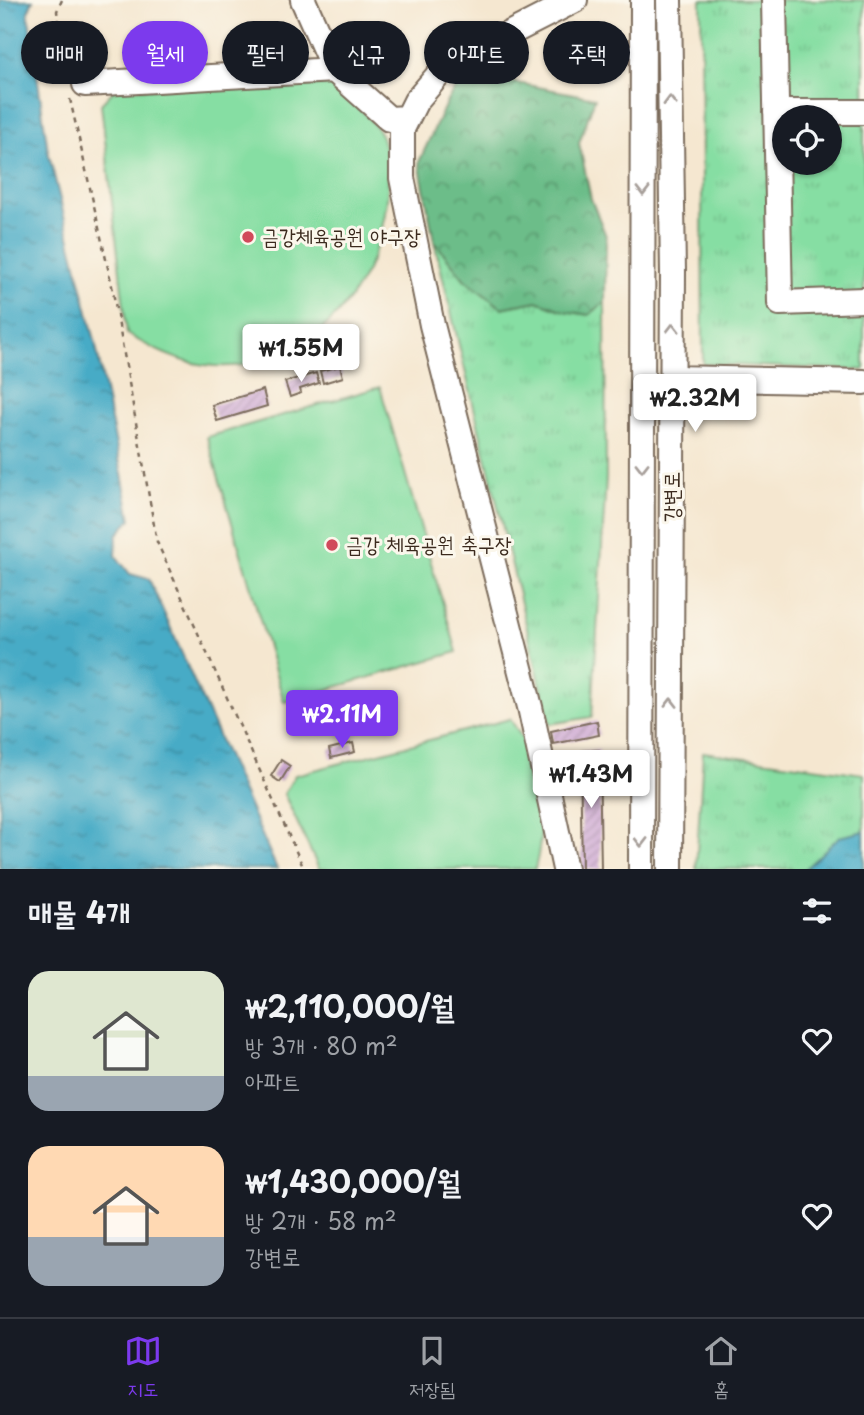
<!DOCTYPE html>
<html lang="ko">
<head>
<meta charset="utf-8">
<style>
  :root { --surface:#171b24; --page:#20242c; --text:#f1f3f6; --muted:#9ea1a6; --line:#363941; --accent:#7c3aed }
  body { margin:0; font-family:"Playpen Sans","Poor Story",sans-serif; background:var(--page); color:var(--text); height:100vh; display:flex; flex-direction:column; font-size:26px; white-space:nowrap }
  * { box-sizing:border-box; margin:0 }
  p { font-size:23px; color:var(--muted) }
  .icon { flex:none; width:38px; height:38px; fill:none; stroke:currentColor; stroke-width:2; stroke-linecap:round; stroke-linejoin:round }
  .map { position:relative; height:869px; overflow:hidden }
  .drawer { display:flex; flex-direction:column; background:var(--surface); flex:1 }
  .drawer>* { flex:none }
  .hud { position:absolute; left:21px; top:21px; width:822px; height:63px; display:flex; gap:14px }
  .buttons { position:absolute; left:772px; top:105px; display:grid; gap:14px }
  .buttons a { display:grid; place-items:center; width:70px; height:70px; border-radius:50%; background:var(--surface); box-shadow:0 2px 5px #0004; font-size:35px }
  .price { position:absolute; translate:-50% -60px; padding:0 16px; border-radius:7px; background:#fff; color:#222; font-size:23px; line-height:46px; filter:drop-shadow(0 2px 4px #0008) }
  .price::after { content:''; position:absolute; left:50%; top:42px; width:21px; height:16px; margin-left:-10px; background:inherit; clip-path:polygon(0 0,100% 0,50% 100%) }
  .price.active { background:var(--accent); color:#fff }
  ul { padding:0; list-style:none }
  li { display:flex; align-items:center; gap:21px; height:175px; padding:0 28px }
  li span { display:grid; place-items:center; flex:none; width:196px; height:140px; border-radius:21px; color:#555 }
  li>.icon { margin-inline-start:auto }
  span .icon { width:84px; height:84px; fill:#fffc; stroke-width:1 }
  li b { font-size:30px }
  h2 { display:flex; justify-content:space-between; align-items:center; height:84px; padding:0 28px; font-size:30px }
  .tag { padding:0 24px; border-radius:32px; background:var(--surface); box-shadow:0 2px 5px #0004; font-size:24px; line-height:63px }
  .tag.active { background:var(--accent); color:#fff }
  .dock { display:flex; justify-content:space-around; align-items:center; height:98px; border-top:2px solid var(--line); background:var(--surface); font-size:19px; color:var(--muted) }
  .dock a { display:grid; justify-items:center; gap:4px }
  .dock .active { color:var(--accent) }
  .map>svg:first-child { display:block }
</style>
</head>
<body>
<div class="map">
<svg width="864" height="869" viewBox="0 0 864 869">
  <defs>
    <pattern id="grass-tufts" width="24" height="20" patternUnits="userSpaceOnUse" patternTransform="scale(1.75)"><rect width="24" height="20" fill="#86dea3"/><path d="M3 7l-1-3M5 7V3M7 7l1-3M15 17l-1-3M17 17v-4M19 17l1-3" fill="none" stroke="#75bf8c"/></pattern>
    <pattern id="forest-crowns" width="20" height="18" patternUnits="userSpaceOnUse" patternTransform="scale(1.75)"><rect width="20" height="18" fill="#6cbd89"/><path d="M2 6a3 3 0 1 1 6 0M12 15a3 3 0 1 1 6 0" fill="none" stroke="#5a9a6f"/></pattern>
    <pattern id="water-ripples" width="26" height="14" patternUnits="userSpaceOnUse" patternTransform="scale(1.75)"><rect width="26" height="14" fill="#47abc6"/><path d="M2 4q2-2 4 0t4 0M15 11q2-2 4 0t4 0" fill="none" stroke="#3c8ba0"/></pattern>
    <pattern id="building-hatch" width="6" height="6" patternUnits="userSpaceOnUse" patternTransform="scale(1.75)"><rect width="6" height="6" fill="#cca5d3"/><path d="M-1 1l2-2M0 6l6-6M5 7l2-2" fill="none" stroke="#a787ab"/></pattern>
  </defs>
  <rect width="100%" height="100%" fill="#fbf7ec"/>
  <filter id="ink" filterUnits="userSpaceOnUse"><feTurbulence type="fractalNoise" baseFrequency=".0143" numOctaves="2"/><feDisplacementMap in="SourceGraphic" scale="14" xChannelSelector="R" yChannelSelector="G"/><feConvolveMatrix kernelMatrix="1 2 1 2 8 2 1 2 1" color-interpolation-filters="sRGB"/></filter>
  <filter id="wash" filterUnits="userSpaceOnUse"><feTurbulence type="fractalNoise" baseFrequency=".00686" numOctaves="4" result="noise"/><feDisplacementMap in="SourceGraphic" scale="28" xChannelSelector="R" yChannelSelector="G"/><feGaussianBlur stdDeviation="1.57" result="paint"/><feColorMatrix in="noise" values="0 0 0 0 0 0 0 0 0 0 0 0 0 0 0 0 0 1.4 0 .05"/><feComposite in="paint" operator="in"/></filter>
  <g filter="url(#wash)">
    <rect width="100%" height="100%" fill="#f5e7d0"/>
    <path fill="url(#grass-tufts)" stroke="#608460" stroke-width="2" fill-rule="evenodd" d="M701,0H864V370L703,364ZM784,117H830V163H784Z
      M434,241L465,280L502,308L537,301L564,311L589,315L605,302L606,478L592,717L550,724Z
      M703,752L864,774V869H696Z"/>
    <path fill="url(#forest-crowns)" stroke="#547454" stroke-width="2" d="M465,73L595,98L579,143L591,199L606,236L605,302L589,315L564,311L537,301L502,308L465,280L434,241L419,162L447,101Z"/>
    <path fill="#86dea3" stroke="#608460" stroke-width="2" d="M337,85C348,97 377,123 382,137C393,169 388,211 378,242C353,324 274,385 185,361C164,355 146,345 127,334L101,104L115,89Z
      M380,387L457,652L284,702L207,437Z
      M510,719C541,763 548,818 535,869H319L284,794L295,775Z"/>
    <path fill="url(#water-ripples)" stroke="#416a72" stroke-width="2" d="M0,0H33L28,12L48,151L95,341L131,519L117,535L116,556L130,574L149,579L277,869H0Z
      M864,831V869H805L839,837Z"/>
    <g id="blocks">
      <path fill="url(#building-hatch)" d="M340,366L343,377L323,383L320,371Z
        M316,373L319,383L300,389L301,393L290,397L285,382Z
        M263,390L267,406L217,421L212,405Z
        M597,721L599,735L553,744L551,731Z
        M353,743L355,752L331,758L329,749Z
        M599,750L601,869H582L580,751Z
        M281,760L290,766L280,782L271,776Z"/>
    </g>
  </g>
  <g filter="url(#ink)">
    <use href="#blocks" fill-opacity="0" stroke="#7c6c5c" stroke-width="2"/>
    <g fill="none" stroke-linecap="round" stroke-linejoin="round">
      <g stroke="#7c6c5c" stroke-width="28">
        <path id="minor" d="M303,0L334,70
          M669,0L673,272L670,869
          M774,0L780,303L864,300
          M85,84L334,70L389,119L407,118
          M776,112H864
          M673,378L864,382
          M565,869L530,707L432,325L402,178V129L416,101L446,66L575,0
          M641,869L643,0"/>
      </g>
      <path stroke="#7c6c5c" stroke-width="2.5" stroke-dasharray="5 5" stroke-linecap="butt" d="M62,0L57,11L65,79
        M70,99L112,286L157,542L304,869"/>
      <use href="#minor" stroke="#fff" stroke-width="24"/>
    </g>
    <defs><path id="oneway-chevron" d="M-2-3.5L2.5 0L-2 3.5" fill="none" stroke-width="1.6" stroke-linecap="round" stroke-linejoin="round" transform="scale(1.75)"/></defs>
    <g stroke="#a79f9a">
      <use href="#oneway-chevron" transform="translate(670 101) rotate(-91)"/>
      <use href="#oneway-chevron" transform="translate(643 191) rotate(90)"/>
      <use href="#oneway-chevron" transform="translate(673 328) rotate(-90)"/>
      <use href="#oneway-chevron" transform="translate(642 467) rotate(90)"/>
      <use href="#oneway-chevron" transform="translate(671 703) rotate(-90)"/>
      <use href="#oneway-chevron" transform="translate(641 842) rotate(90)"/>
    </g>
  </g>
  <g fill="#d1495b" stroke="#fbf7ec" stroke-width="2.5">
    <circle cx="248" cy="237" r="7"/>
    <circle cx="332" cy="545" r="7"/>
  </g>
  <g text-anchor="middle" stroke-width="6" stroke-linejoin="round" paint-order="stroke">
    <g font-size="21" fill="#3b2a1e" stroke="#fbf7ec" text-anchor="start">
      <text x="262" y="244">금강체육공원 야구장</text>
      <text x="346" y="552">금강 체육공원 축구장</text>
    </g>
    <g font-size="21" fill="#3b2a1e" stroke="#fbf7ec">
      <text transform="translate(672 497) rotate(-90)" y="7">강변로</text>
    </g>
  </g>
</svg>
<div class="buttons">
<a><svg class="icon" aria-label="locate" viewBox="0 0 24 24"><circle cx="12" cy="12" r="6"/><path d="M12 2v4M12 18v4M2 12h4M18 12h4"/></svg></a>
</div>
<b class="price" style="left:301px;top:384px">₩1.55M</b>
<b class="price" style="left:695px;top:434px">₩2.32M</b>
<b class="price active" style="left:342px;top:750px">₩2.11M</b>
<b class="price" style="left:591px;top:810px">₩1.43M</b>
<div class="hud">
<a class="tag">매매</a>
<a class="tag active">월세</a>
<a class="tag">필터</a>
<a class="tag">신규</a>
<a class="tag">아파트</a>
<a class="tag">주택</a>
</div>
</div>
<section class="drawer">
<h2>매물 4개<svg class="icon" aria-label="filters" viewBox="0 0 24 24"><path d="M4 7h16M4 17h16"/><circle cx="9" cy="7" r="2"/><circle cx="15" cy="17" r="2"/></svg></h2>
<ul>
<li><span style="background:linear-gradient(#dfe7d0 75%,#9aa5b1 0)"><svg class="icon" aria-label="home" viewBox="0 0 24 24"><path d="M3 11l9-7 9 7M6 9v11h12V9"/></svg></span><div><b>₩2,110,000/월</b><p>방 3개 · 80 m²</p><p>아파트</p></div><svg class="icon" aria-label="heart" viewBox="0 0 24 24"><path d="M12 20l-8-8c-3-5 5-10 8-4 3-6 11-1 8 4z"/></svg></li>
<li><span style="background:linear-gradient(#ffd9b3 65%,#9aa5b1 0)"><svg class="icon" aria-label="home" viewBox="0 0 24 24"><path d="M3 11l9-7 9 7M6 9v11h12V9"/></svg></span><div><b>₩1,430,000/월</b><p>방 2개 · 58 m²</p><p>강변로</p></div><svg class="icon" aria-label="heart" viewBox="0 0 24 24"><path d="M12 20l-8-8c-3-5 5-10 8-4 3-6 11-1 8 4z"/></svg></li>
</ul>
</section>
<nav class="dock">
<a class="active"><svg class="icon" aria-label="map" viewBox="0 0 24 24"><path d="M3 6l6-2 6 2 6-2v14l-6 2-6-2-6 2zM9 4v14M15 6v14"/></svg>지도</a>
<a><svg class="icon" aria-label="saved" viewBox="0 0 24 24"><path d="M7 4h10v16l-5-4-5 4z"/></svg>저장됨</a>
<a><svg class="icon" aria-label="home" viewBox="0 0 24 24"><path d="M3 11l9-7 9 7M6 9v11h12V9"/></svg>홈</a>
</nav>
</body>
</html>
